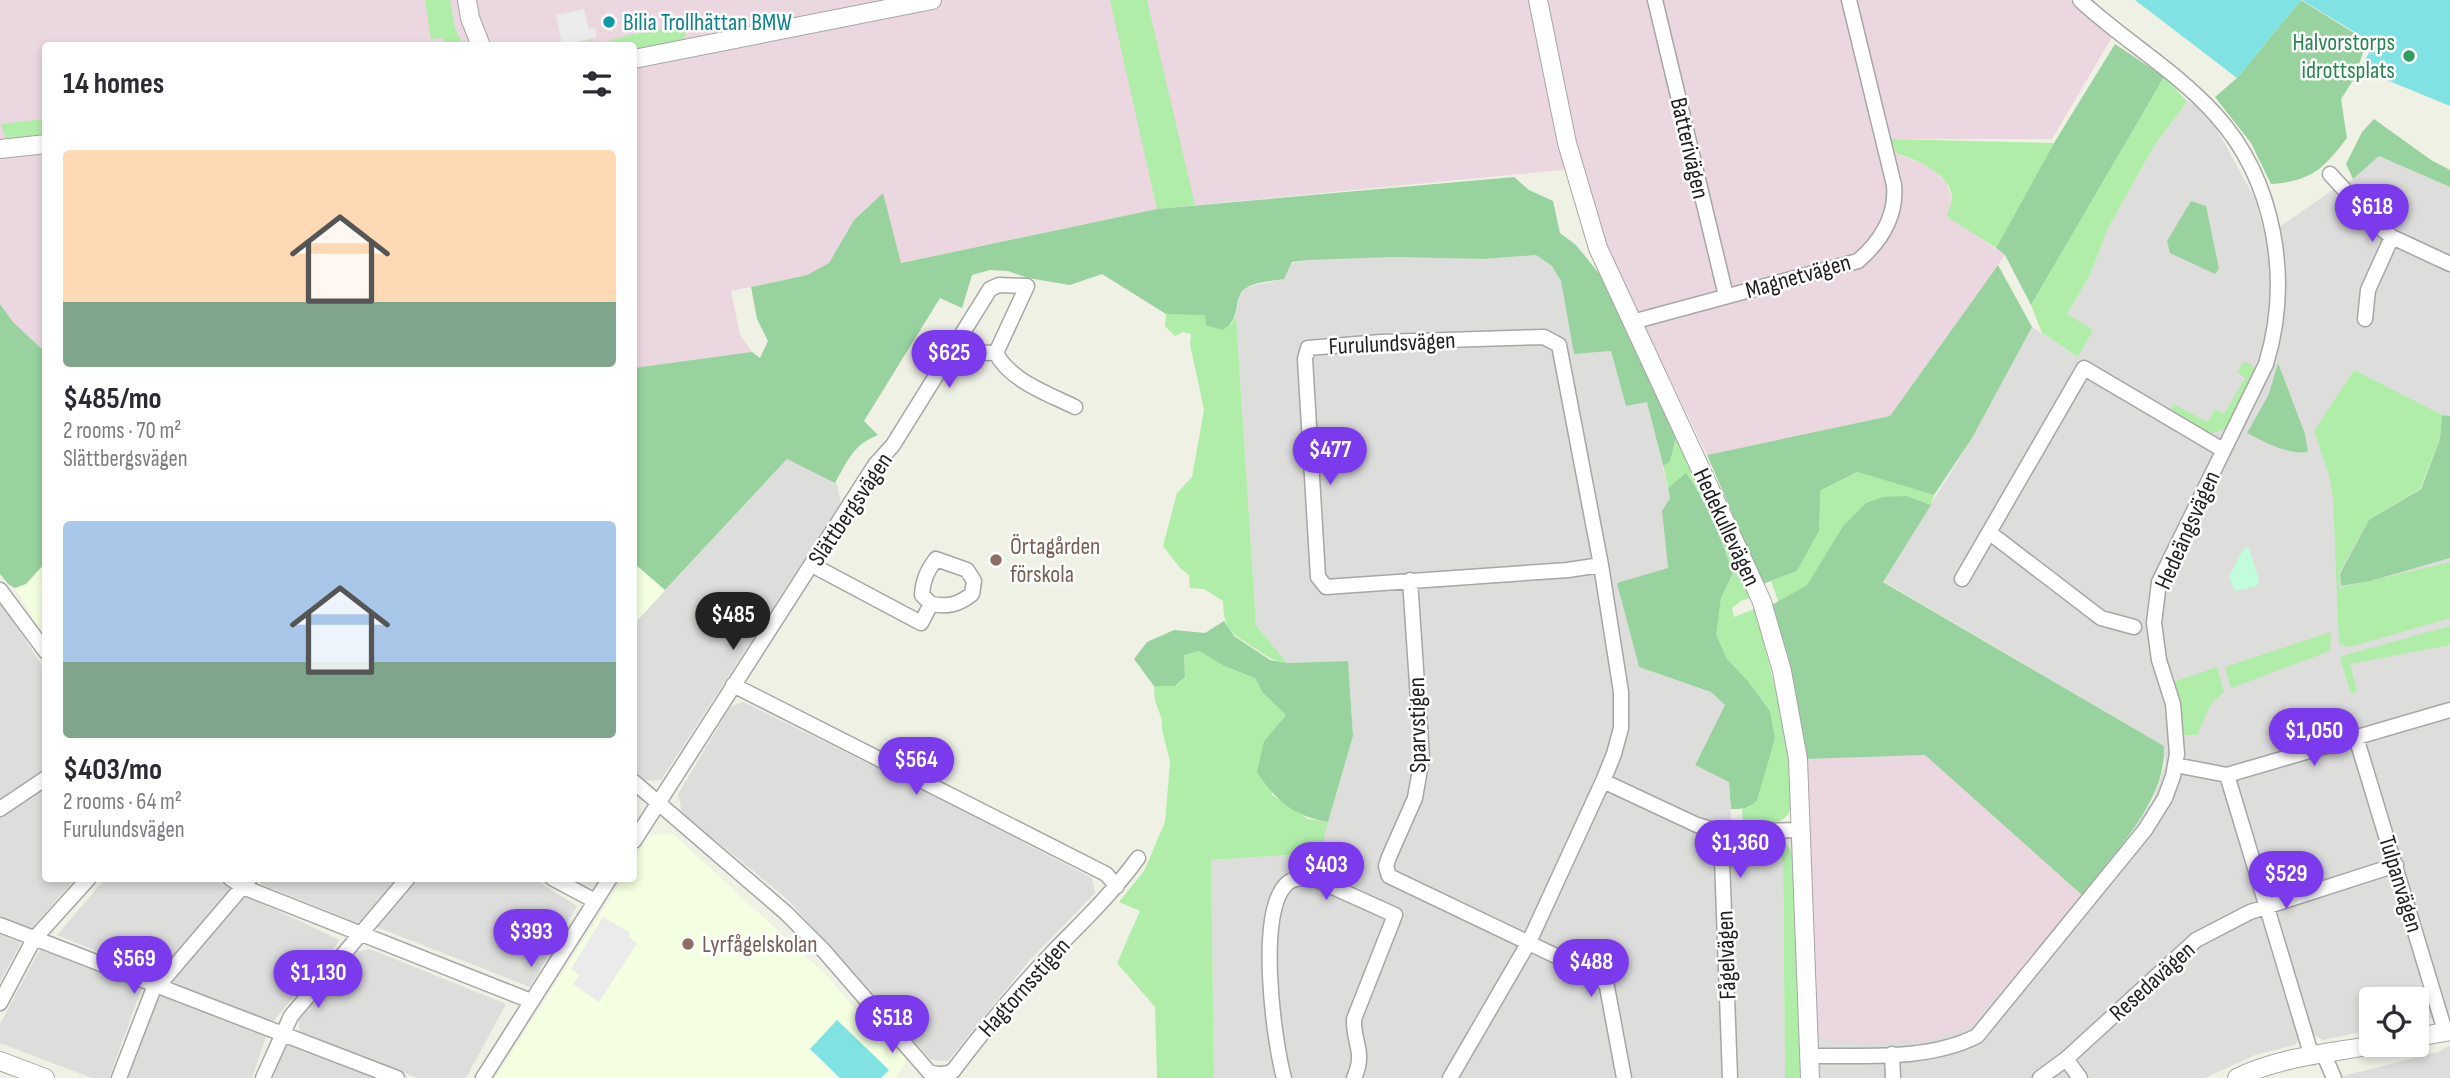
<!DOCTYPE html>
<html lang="en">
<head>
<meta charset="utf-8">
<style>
  :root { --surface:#fff; --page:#f2f2f3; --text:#2b2b33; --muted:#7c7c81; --accent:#7c3aed }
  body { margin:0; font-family:"Sofia Sans Condensed",sans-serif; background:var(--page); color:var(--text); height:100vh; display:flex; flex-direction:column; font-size:26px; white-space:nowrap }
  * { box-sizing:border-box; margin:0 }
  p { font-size:23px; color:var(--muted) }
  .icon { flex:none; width:38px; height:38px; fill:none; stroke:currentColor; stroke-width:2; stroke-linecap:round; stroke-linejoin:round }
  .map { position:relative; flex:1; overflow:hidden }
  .side { position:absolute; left:42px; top:42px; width:595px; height:840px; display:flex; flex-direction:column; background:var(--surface); border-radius:7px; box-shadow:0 4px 10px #0003 }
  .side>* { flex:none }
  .tools { position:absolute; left:2359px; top:987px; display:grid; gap:14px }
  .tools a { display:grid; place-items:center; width:70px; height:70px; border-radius:7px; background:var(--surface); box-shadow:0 4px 10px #0003; font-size:35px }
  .price { position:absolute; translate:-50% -60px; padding:0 16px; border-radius:24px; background:var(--accent); color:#fff; font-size:23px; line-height:46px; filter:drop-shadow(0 2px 4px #0008) }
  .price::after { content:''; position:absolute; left:50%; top:42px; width:21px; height:16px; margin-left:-10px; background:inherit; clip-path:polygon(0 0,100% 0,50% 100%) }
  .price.current { background:#222; color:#fff }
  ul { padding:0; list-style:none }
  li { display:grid; align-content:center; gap:14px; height:371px; padding:0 21px }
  li span { display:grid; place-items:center; height:217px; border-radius:7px; color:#555 }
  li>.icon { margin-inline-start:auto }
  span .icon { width:126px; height:126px; fill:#fffc; stroke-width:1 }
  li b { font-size:30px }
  h2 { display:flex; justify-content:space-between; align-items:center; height:84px; padding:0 21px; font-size:30px }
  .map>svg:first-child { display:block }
</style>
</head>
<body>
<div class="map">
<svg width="2450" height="1078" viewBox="0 0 2450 1078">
  <rect width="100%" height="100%" fill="#f0f1e5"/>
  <path fill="#dddddc" d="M2187,101L2208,113L2255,199L2265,237L2334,189L2353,179L2379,156L2450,187V416L2442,415L2340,574L2341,586L2450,558V1015L2417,1021V999H2371V1030L2323,1040L2314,1035L2300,1038L2295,1045L2255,1055L2205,1078H1819L1817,1033L1831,1041L1972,1026L2082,895L2152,802L2165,765L2164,746L1883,581L1972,438L2032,327L2078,357L2067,314L2090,275L2108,228L2154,146Z
    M1536,255L1552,266L1561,281L1574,354L1611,351L1626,405L1647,401L1670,498L1662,511L1668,568L1618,584L1639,667L1711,692L1725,705L1695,764L1729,782L1732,837L1762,844L1783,861L1785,1078H1214L1211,860L1319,853L1353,736L1348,661L1287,663L1256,625L1236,316L1239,296L1247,287L1284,279L1292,263L1306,260L1395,257L1483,259Z
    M787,459L837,484L841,503L661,780L645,781L634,771V624Z
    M0,600L46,672L45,769L0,801Z
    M743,702L902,780L1092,878L1095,893L1029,961L948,1061L931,1060L786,898L682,813L678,794L730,707Z
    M45,786L46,878L75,879L32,928L0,916V818Z
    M105,879H212L235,888L159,976L57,935Z
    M261,879L396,878V879L360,921L356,922L261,884Z
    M416,879H534L577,906L530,987L374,926Z
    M246,896L340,940L273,1022L170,981Z
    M0,934L21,943L0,982Z
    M41,947L143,985L109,1078H92L0,1043V1024Z
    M370,949L506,1004L466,1078H418L300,1033L298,1017L353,952Z
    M155,991L267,1034L252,1078H124Z
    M287,1041L378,1078H273Z
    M2450,1045V1078H2335L2438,1052Z"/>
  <path fill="#ead7df" d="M0,0H2069L2112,37L2052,139H1891L1896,153L1930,167L1945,181L1950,192L1952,202L1947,214L1949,217L2005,255L1890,416L1707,455L1604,243L1583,168L1157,209L900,263L883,193L854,220L829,263L807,275L731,291L740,335L753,353L634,368V46H46L45,352L13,322L0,306Z
    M1925,755L2082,895L1972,1026L1925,1041L1863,1043L1831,1041L1817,1033L1813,1012L1806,759Z"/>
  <path fill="#f3ffe0" d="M45,562V637L15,588Z
    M634,563L665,590L634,624Z
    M673,834L827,976L883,1041L907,1059L896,1078H495L623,879L634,878V861L648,835Z"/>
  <path fill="#b0eda9" d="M425,0H450L455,28L463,45H445L443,38L431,39Z
    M1110,0H1147L1195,205L1157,209Z
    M686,25L687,31L683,41L634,50V46H567L591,40L598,44L625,36Z
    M2164,77L2187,101L2154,146L2108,228L2090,275L2067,314L2093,330L2078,357L2042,333L2031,305Z
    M45,119V136L6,140L1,124Z
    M1891,139L2054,143L1996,248L1949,218L1947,215C1948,211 1950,207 1951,204C1958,176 1915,159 1896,153Z
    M1181,312L1205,315L1231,324L1236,316L1256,625L1287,663C1271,660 1269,658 1256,649C1232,633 1224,633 1223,601L1204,589L1190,588L1189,575L1180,568L1163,546L1177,493L1192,477L1204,410L1190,344L1191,334L1183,332L1175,336L1165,326L1166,314Z
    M2244,361L2259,370L2228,428L2210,434L2171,409L2174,404L2207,422L2215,409L2224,414L2245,378L2237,372Z
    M2354,370L2442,415L2440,439L2420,489L2369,520L2339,573L2340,588L2450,562V618L2350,647L2339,644L2333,498L2329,475L2314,431Z
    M1676,437L1750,598L1741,601L1732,608L1734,617L1754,609C1764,642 1805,789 1788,814C1779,828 1757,824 1743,825L1742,809L1750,807L1775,738L1770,711L1748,681L1727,659L1715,635L1721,598L1733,573C1721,538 1707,504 1686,474L1668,488L1663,466L1670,462Z
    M1857,472L1934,495L1931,505L1907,496L1818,571L1807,585L1779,603L1771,581L1797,571L1819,531V492Z
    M2450,626V645L2350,664L2357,691L2351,694L2340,658L2342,656Z
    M2331,632L2330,649L2327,652L2231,688L2225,667Z
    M1199,651L1224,666L1255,678L1263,693L1286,715L1264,741L1272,795L1308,819L1328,822L1320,853L1211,860L1214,1078H1157L1155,1007L1117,963L1140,911L1119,902L1144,871L1165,822L1170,762L1162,730V720L1155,701L1154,686H1176L1185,677L1184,655Z
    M2217,667L2224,692L2211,704L2197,735H2184L2173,682Z
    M1732,837C1760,837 1785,828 1795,860L1804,1078H1785L1783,861L1763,844H1734Z"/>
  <path fill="#98d29e" d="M2301,0L2367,41L2354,79L2341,99L2347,138C2323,169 2312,181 2271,184L2251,143L2215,97L2237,78Z
    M2115,44L2164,77L2031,305L2005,255L1996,248L2054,143Z
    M2374,119L2431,160L2450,170V187L2379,156L2353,179L2346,164L2362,132Z
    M1514,177L1529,190L1553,201L1560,233L1576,245L1601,276L1676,437L1670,462L1663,466L1647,402L1626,406L1611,351L1574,354L1561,281L1552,266L1536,255L1483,259L1395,257L1307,260L1292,262L1284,279C1273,281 1255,282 1246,288C1231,298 1244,316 1223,330L1206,325L1205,315L1166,314L1102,274L1070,285L1028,278L1008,271L990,270L972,275L962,308L940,298L864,421L878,435C853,445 848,460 835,483L787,459L665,590L634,563V368L752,352L760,358L768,341L757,319L751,287L807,275L829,263L854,220L883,193L901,263L1157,209Z
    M2191,201L2206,206L2219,269L2215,274L2170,253L2167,241Z
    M1998,265L2032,327L1972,438L1934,495L1857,472L1820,491L1819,531L1797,571L1763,584L1707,455L1890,416Z
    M0,304L13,322L45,352V563L26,584L15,588L8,584L0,574Z
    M2278,363L2305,434L2308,452C2289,455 2264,442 2247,433L2269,394Z
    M2442,415L2450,416V558L2370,581L2341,586L2340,574L2369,520L2421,489L2440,439Z
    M1686,473C1707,503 1721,538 1733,573L1721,598L1716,635L1727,659L1748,681L1770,711L1775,738L1757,800C1749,809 1743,809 1731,809L1729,782L1695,765L1725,705L1711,692L1639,667L1617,583L1668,568L1662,511L1670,498L1668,488Z
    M1907,496L1931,505L1883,582L2164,746C2167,801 2114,852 2082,895L1925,755L1806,759L1788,655L1770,606L1807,585L1844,525L1866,503L1883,497Z
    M1224,621L1234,636L1270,660L1287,663L1348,661L1353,736L1328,822C1293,816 1276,801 1257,772L1264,741L1286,715L1263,693L1255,678L1224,666L1199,651L1184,655L1185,677L1175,686H1154L1134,659L1147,642L1174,630L1205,633Z"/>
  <path fill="#c1fcdd" d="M2249,547L2259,581L2257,586L2235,591L2229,576L2244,548Z"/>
  <path fill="#80e2e3" d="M2135,0H2301L2237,78Z
    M2302,0H2450V106L2360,69L2374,44Z
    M837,1020L889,1070L881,1078H840L810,1049Z"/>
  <path fill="#ebebeb" d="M584,9L589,29L595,28L597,37L562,45L556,15Z
    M603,917L630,933L628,937L637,943L599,1002L573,984L580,975L571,969Z"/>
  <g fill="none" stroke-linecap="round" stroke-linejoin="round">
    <g stroke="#a6a6a6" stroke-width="17">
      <path id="minor" d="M1655,0L1726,296
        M2330,174L2379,227L2392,237L2450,264
        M2365,319L2368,290L2392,237
        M1632,322L1858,261C1881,241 1897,217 1894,185L1849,0
        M996,353C1010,381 1049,394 1075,407
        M1990,533L2101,618L2134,627
        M812,565L921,623L931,604C948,607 958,605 972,594L974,581L967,570L936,559C927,571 923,580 922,595L931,604
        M1962,579L2084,368L2223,450
        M1410,580L1422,758L1415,798L1389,857L1386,866L1389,876L1602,978L1607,987L1624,1078
        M0,590L46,652
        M733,685L1106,874L1117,886
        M2356,737L2445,1031
        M2175,765L2227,775L2450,710
        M2227,775L2312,1057
        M1603,781L1697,825L1721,832L1730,1078
        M634,782L786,913L824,951L929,1072C938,1075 945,1075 953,1071C984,1030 1016,991 1051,954C1081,923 1112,894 1138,858
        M0,809L46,778
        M1721,832L1801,830
        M634,841L875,465L893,445L990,289L999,285L1027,286L996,353L952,352
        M230,878L243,887L531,1001
        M552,878L595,901
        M0,925L397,1078
        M0,1003L34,939L89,878
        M1892,1054L1893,1078
        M2324,1055L2334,1078
        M1810,1056C1864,1055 1928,1061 1977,1036L2145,830L2165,798L2173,776L2177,754L2173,704L2159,660L2154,623L2159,582L2266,364C2292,279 2275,180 2215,114C2175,70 2123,40 2080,0
        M2066,1059L2080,1078
        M119,1078L155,985L164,979L250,878
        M263,1078L291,1016L408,878
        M483,1078L610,878
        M1284,1078C1274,1042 1255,906 1289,882C1296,877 1307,878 1315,879L1395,915L1354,1019C1353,1044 1366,1051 1354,1078
        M1450,1078L1529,942L1603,781L1614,754L1621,728V692L1601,565L1559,345L1544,337L1381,342L1308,348L1305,359L1318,577L1326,587L1568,570L1601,565
        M2040,1078L2066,1059L2196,940L2250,912L2396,865"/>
    </g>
    <g stroke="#a6a6a6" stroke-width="20">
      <path id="tertiary" d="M467,0L470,18L481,46
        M1538,0L1567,143L1598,248L1748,571L1762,602L1782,671L1798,759L1810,1078
        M634,59L932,0
        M0,149L46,144
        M2417,1037L2450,1031
        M0,1061L45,1078
        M2237,1078C2278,1057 2330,1053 2374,1045"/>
    </g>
    <use href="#minor" stroke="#fff" stroke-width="14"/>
    <use href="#tertiary" stroke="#fff" stroke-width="18"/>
  </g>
  <circle fill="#0f9aa8" stroke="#fff" stroke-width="2.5" cx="609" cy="22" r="7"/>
  <circle fill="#2e9e5b" stroke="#fff" stroke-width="2.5" cx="2409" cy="56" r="7"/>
  <g fill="#8d6e63" stroke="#fff" stroke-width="2.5">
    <circle cx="996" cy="560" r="7"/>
    <circle cx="688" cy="944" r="7"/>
  </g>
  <g text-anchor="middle" stroke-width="5" stroke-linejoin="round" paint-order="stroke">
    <g font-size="24" fill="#0d838f" stroke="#fff" text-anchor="start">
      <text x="623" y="30">Bilia Trollhättan BMW</text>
    </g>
    <g font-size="24" fill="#27864d" stroke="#fff" text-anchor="end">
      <text x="2395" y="50">Halvorstorps<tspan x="2395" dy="28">idrottsplats</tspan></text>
    </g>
    <g font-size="24" fill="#1f1f1f" stroke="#fff">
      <text transform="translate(1690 148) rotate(77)" y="8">Batterivägen</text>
      <text transform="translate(1798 276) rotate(-16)" y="8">Magnetvägen</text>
      <text transform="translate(1392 343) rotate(-3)" y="8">Furulundsvägen</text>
      <text transform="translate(850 509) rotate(-56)" y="8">Slättbergsvägen</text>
      <text transform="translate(1727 527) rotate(65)" y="8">Hedekullevägen</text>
      <text transform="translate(2187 530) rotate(-66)" y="8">Hedeängsvägen</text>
      <text transform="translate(1417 725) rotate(-91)" y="8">Sparvstigen</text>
      <text transform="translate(2401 884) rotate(73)" y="8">Tulpanvägen</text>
      <text transform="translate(1726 955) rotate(-92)" y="8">Fågelvägen</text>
      <text transform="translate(2152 981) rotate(-42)" y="8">Resedavägen</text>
      <text transform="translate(1024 987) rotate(-48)" y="8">Hagtornsstigen</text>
    </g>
    <g font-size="24" fill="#785e54" stroke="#fff" text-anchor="start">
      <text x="1010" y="554">Örtagården<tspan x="1010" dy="28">förskola</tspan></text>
      <text x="702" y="952">Lyrfågelskolan</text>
    </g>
  </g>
</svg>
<div class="tools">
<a><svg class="icon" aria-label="locate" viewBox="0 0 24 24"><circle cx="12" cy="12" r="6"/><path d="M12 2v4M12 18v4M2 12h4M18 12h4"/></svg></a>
</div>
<b class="price" style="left:2372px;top:244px">$618</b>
<b class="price" style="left:949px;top:390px">$625</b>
<b class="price" style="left:1330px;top:487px">$477</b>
<b class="price current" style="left:733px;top:652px">$485</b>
<b class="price" style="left:2314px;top:768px">$1,050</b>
<b class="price" style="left:916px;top:797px">$564</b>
<b class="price" style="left:1740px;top:880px">$1,360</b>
<b class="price" style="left:1326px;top:902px">$403</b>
<b class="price" style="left:2286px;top:911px">$529</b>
<b class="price" style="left:531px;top:969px">$393</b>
<b class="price" style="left:134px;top:996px">$569</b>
<b class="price" style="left:1591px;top:999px">$488</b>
<b class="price" style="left:318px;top:1010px">$1,130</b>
<b class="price" style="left:892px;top:1055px">$518</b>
<section class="side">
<h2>14 homes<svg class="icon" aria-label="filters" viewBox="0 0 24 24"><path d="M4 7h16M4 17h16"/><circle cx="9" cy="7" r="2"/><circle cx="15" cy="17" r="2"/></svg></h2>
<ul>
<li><span style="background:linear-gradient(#ffd9b3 70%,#7fa58c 0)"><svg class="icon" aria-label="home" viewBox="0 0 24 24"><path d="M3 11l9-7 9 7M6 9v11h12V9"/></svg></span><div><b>$485/mo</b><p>2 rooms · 70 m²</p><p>Slättbergsvägen</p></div></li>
<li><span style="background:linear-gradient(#a9c7e8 65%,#7fa58c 0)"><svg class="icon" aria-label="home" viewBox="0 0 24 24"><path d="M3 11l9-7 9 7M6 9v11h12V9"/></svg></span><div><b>$403/mo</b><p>2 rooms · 64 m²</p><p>Furulundsvägen</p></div></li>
</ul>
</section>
</div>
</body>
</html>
